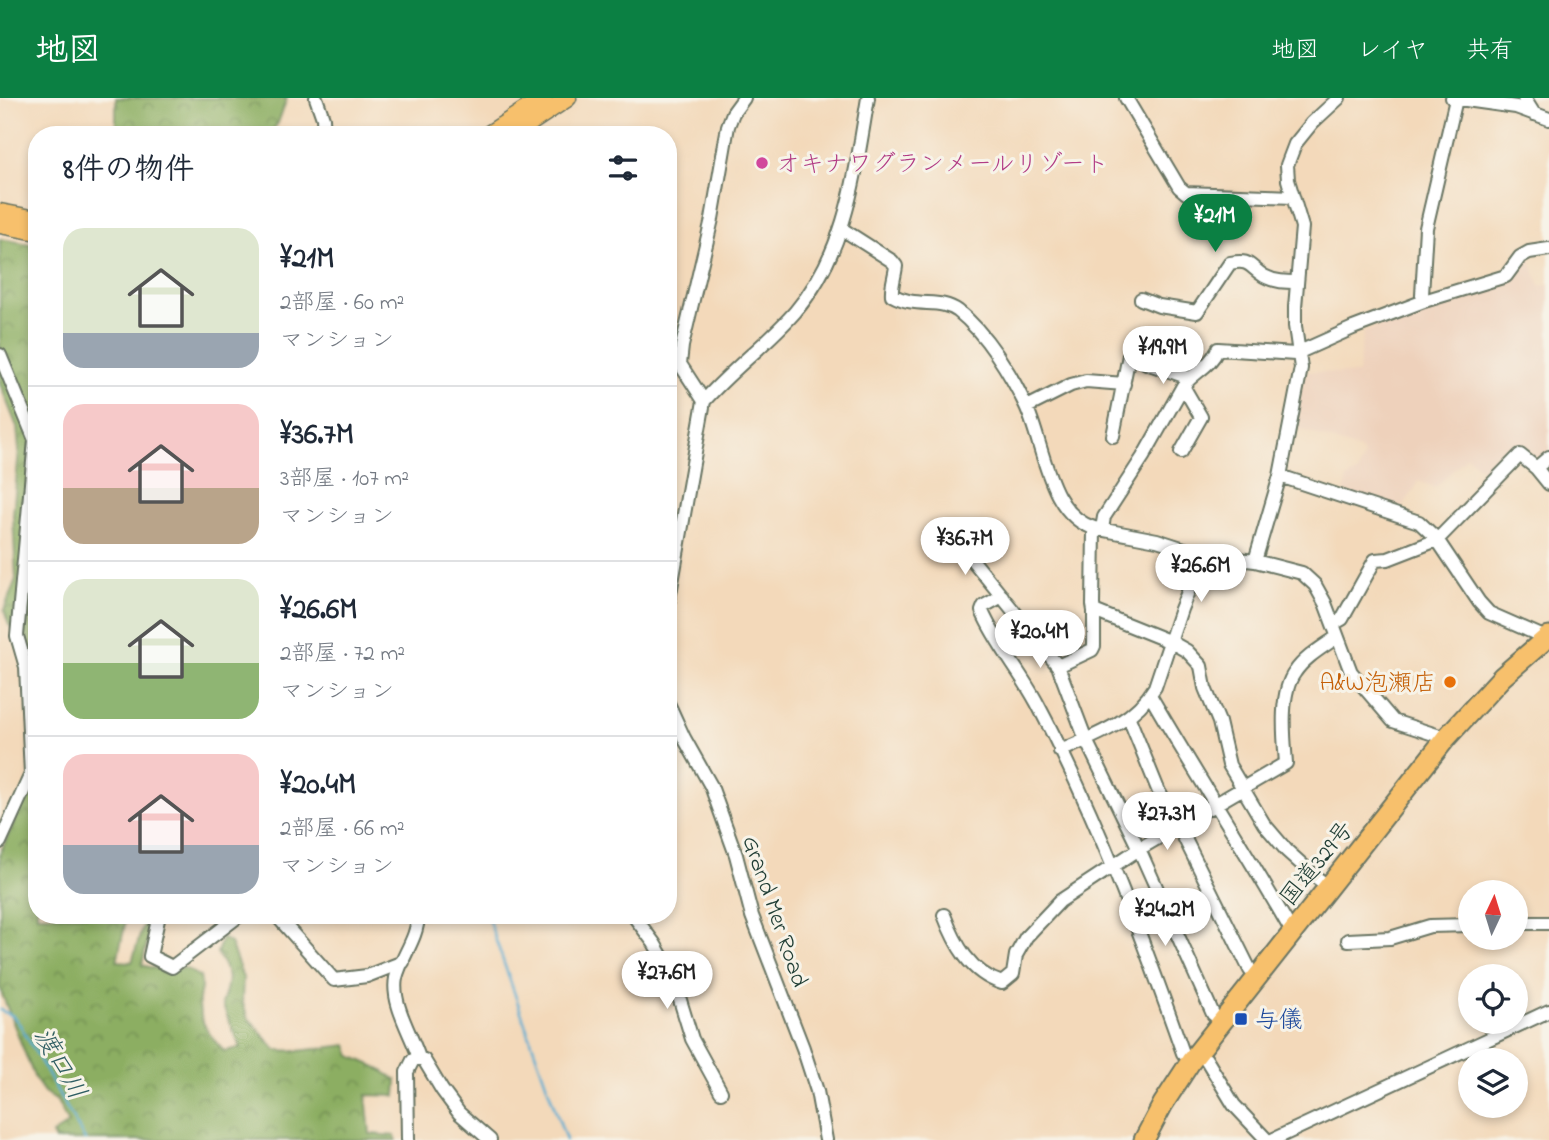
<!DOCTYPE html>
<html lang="ja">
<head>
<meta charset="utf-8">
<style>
  :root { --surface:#fff; --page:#f6f6f7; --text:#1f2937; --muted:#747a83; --line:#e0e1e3; --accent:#0b8043 }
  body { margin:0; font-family:"Indie Flower","Klee One",sans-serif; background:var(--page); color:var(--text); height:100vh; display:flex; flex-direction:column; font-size:26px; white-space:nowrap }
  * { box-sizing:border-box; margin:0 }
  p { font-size:23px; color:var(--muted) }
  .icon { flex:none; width:38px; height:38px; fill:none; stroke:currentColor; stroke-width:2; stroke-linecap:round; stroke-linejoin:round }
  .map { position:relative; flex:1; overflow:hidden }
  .panel { position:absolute; left:28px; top:28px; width:649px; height:798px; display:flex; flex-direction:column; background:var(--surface); border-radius:28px; box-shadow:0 4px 10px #0003 }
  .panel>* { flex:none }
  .needle { width:46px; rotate:4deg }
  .tools { position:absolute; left:1458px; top:782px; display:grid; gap:14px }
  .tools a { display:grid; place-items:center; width:70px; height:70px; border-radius:50%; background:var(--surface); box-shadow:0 4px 10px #0003; font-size:35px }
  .price { position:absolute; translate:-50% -60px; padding:0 16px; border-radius:24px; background:#fff; color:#222; font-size:23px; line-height:46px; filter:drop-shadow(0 2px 4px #0008) }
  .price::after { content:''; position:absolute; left:50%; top:42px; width:21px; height:16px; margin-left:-10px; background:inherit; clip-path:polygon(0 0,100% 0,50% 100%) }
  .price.on { background:var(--accent); color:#fff }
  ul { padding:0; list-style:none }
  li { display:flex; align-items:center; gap:21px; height:175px; padding:0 35px }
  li+li { border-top:2px solid var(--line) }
  li span { display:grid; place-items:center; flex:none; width:196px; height:140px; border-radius:21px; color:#555 }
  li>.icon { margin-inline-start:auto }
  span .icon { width:84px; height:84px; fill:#fffc; stroke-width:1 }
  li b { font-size:30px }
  h2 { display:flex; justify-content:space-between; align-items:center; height:84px; padding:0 35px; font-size:30px }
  header { display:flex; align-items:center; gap:42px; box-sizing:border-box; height:98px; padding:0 35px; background:var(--accent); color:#fff }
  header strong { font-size:33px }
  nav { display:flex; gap:38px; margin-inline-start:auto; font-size:24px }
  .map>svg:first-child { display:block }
</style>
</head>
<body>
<header>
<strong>地図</strong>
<nav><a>地図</a><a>レイヤ</a><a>共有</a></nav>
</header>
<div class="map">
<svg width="1549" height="1042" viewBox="0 0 1549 1042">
  <defs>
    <pattern id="forest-crowns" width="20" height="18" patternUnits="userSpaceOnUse" patternTransform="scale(1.75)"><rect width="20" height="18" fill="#8cae62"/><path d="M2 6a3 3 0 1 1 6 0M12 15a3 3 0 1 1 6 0" fill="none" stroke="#728f52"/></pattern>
  </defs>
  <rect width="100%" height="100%" fill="#f7f3e8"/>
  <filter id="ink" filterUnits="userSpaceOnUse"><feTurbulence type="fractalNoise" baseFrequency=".0143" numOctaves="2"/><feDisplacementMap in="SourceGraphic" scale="14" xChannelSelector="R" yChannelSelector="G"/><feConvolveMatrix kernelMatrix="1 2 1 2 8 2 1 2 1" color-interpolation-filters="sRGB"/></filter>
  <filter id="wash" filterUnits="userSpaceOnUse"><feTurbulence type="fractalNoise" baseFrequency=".00686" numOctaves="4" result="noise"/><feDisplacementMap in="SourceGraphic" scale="28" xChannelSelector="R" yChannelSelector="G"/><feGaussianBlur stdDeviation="1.57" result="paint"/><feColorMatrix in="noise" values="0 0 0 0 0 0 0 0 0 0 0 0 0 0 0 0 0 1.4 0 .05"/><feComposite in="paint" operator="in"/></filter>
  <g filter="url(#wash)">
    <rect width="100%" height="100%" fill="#f3d9ba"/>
    <path fill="#eed1bb" d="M1525,162H1531L1540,188L1549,187V353L1538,363L1520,351L1488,377L1467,358L1435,390L1419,383L1401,413L1344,394L1347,381L1358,374L1364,357L1360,352L1294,329L1305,273L1358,276L1363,235L1414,213L1512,181Z"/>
    <path fill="url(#forest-crowns)" stroke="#56764b" stroke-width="2" d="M116,0H287L278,25L269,37H116Z
      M0,141L37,147V565H33L24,540L9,527L4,512L16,481L13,417L19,352L17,329L0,286Z
      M37,674V817H127L117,863L132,864L146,817H153L142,867C158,872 168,874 185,870L200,879C203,891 200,890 199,901C197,921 211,940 224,953L241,950L222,906C230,882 231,877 217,855L222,840L230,845L243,880L242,901L247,919L276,952L298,953L347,947L351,958L376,969L397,982L396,998L366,997L370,1036L395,1038L396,1042H55L52,1036L68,1026L57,1003L44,994L35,981L0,891V755Z"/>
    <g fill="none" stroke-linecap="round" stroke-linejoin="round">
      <path stroke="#55acd2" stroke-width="2.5" d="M487,817L566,1042
        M0,912L13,918L20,927L85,1042"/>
    </g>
  </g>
  <g filter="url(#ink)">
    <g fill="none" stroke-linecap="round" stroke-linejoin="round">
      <g stroke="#697463" stroke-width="16">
        <path id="minor" d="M316,0L323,20L324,37
          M1126,0L1179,89L1186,95L1292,99
          M1452,0L1516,9L1549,21
          M1524,0L1534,16
          M842,131L892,163L896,168C895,178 891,188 892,197C917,211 939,199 958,213C986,235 1011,276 1026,308C1044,347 1048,416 1094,430L1157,442L1203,457L1255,463L1302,475L1315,487L1325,505L1351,574L1393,623L1446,640
          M1141,201L1159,208L1197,214L1230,165C1251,161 1248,168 1264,178C1275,184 1286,184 1297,184
          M1424,203L1422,197L1426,130L1456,1
          M0,257L35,342L17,538L26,569L31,676L0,744
          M1146,265L1190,280
          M704,303L680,266L682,248L712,121L728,28L733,15L744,0
          M1027,309L1071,287L1086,283L1124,286
          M1113,338L1129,257
          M1181,354L1201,319L1183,288
          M1536,370L1549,359
          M1280,378L1419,424L1436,440L1479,504L1489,515L1546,540
          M1094,430L1093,507L1094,513L1171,544L1187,553L1201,568L1205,590L1219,624L1229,667L1264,726L1287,753L1317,780L1329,789
          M1102,431L1104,419L1143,359L1183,288C1196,272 1209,270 1218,251L1295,256L1353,230L1424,203L1506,178L1520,159L1529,154L1549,151
          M952,439L970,459L1058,568L1086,642L1139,751L1213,916L1222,923
          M1255,463L1280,378L1301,270L1295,228V209L1302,129L1288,82L1287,67L1295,46L1312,25L1339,0
          M1002,498L984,508L982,513C996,546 1020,573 1037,605C1096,716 1141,836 1183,955L1191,963
          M668,507L704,303C732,271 767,246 795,214C847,153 855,76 868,0
          M1333,526L1342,521L1375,462L1388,461L1437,442L1520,357L1536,370L1549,386
          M1058,568L1092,552L1094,548V513
          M1150,597C1196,677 1247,754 1292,834
          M668,605L684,640L711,688L736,757L752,818L803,950L817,993L826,1042
          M1129,620L1159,694L1178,727L1250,872L1257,879
          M1060,653C1097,637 1134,624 1155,589L1181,511L1203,457
          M159,817L150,858L172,869L240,817
          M276,817L334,882L367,878L403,864
          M418,817C418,840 401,859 396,880C391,906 412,937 419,960L424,962L442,992L459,1015L490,1042
          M633,817L654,845L672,876L692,941L721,994
          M944,817C955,846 970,875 1002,885L1013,876L1016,857L1026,839L1060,803L1139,751L1286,665C1284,640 1279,595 1295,574C1305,559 1323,549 1337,539
          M1516,825H1549
          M1348,842L1390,840L1430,828L1470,827
          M1198,955L1206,961L1234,1007L1267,1042
          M408,1042L407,974L413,962L419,960
          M1272,1042L1549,913"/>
      </g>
      <g stroke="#697463" stroke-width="19">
        <path id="major" d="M487,37L543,0
          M512,37L568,0
          M0,114L37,121
          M0,127L37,134"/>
      </g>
      <g stroke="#697463" stroke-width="23">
        <path id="highway" d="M1144,1042L1163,1006L1191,963L1446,640L1502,579L1549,538"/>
      </g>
      <use href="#minor" stroke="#fff" stroke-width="12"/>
      <use href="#major" stroke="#f7c06c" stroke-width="16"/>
      <use href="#highway" stroke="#f7c06c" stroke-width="19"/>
    </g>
  </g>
  <circle fill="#d1479c" stroke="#f7f3e8" stroke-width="2.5" cx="762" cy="65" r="7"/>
  <circle fill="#e8710a" stroke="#f7f3e8" stroke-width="2.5" cx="1450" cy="584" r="7"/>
  <rect fill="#1a4fb4" stroke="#f7f3e8" stroke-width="2.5" x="1234" y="914" width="14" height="14" rx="3.5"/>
  <g text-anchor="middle" stroke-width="6" stroke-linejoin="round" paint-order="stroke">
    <g font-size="24" fill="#b23c85" stroke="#f7f3e8" text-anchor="start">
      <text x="776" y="73">オキナワグランメールリゾート</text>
    </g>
    <g font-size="24" fill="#c56008" stroke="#f7f3e8" text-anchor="end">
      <text x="1436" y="592">A&amp;W泡瀬店</text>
    </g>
    <g font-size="24" fill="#1f3d34" stroke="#f7f3e8">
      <text transform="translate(1316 765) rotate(-51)" y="8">国道329号</text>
      <text transform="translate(776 813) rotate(71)" y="8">Grand Mer Road</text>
    </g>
    <g font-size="24" fill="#164399" stroke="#f7f3e8" text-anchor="start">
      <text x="1255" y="929">与儀</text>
    </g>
    <g font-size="26" font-style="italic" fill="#2f5e63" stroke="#f7f3e8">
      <text transform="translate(61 965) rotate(60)" y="9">渡口川</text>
    </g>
  </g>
</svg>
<div class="tools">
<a><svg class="needle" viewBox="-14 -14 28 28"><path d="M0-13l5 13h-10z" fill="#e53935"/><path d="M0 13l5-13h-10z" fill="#747a83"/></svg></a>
<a><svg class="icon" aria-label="locate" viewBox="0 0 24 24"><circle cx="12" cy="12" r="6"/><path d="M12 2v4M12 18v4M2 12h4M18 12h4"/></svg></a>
<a><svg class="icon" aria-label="layers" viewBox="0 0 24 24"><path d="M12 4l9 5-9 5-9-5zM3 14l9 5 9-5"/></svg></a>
</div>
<b class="price on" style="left:1215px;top:156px">¥21M</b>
<b class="price" style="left:1163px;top:288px">¥19.9M</b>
<b class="price" style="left:965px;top:479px">¥36.7M</b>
<b class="price" style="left:1201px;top:506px">¥26.6M</b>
<b class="price" style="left:1040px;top:572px">¥20.4M</b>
<b class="price" style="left:1167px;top:754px">¥27.3M</b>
<b class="price" style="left:1165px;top:850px">¥24.2M</b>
<b class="price" style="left:667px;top:913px">¥27.6M</b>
<section class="panel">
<h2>8件の物件<svg class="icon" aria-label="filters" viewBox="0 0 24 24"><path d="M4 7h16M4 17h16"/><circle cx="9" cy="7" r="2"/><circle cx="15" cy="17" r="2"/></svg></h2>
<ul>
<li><span style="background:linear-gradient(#dfe7d0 75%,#9aa5b1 0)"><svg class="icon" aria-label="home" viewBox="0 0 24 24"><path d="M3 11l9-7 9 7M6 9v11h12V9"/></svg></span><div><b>¥21M</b><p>2部屋 · 60 m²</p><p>マンション</p></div></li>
<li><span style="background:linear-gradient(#f6c9c9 60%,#b9a48a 0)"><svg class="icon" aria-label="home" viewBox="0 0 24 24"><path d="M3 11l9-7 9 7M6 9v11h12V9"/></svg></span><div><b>¥36.7M</b><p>3部屋 · 107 m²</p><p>マンション</p></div></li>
<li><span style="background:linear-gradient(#dfe7d0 60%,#8fb573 0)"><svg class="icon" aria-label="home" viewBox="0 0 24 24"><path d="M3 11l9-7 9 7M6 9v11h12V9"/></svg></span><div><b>¥26.6M</b><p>2部屋 · 72 m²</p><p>マンション</p></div></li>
<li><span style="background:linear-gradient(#f6c9c9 65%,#9aa5b1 0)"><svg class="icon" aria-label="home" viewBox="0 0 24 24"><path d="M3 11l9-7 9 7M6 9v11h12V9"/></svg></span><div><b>¥20.4M</b><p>2部屋 · 66 m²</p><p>マンション</p></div></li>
</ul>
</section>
</div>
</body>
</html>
